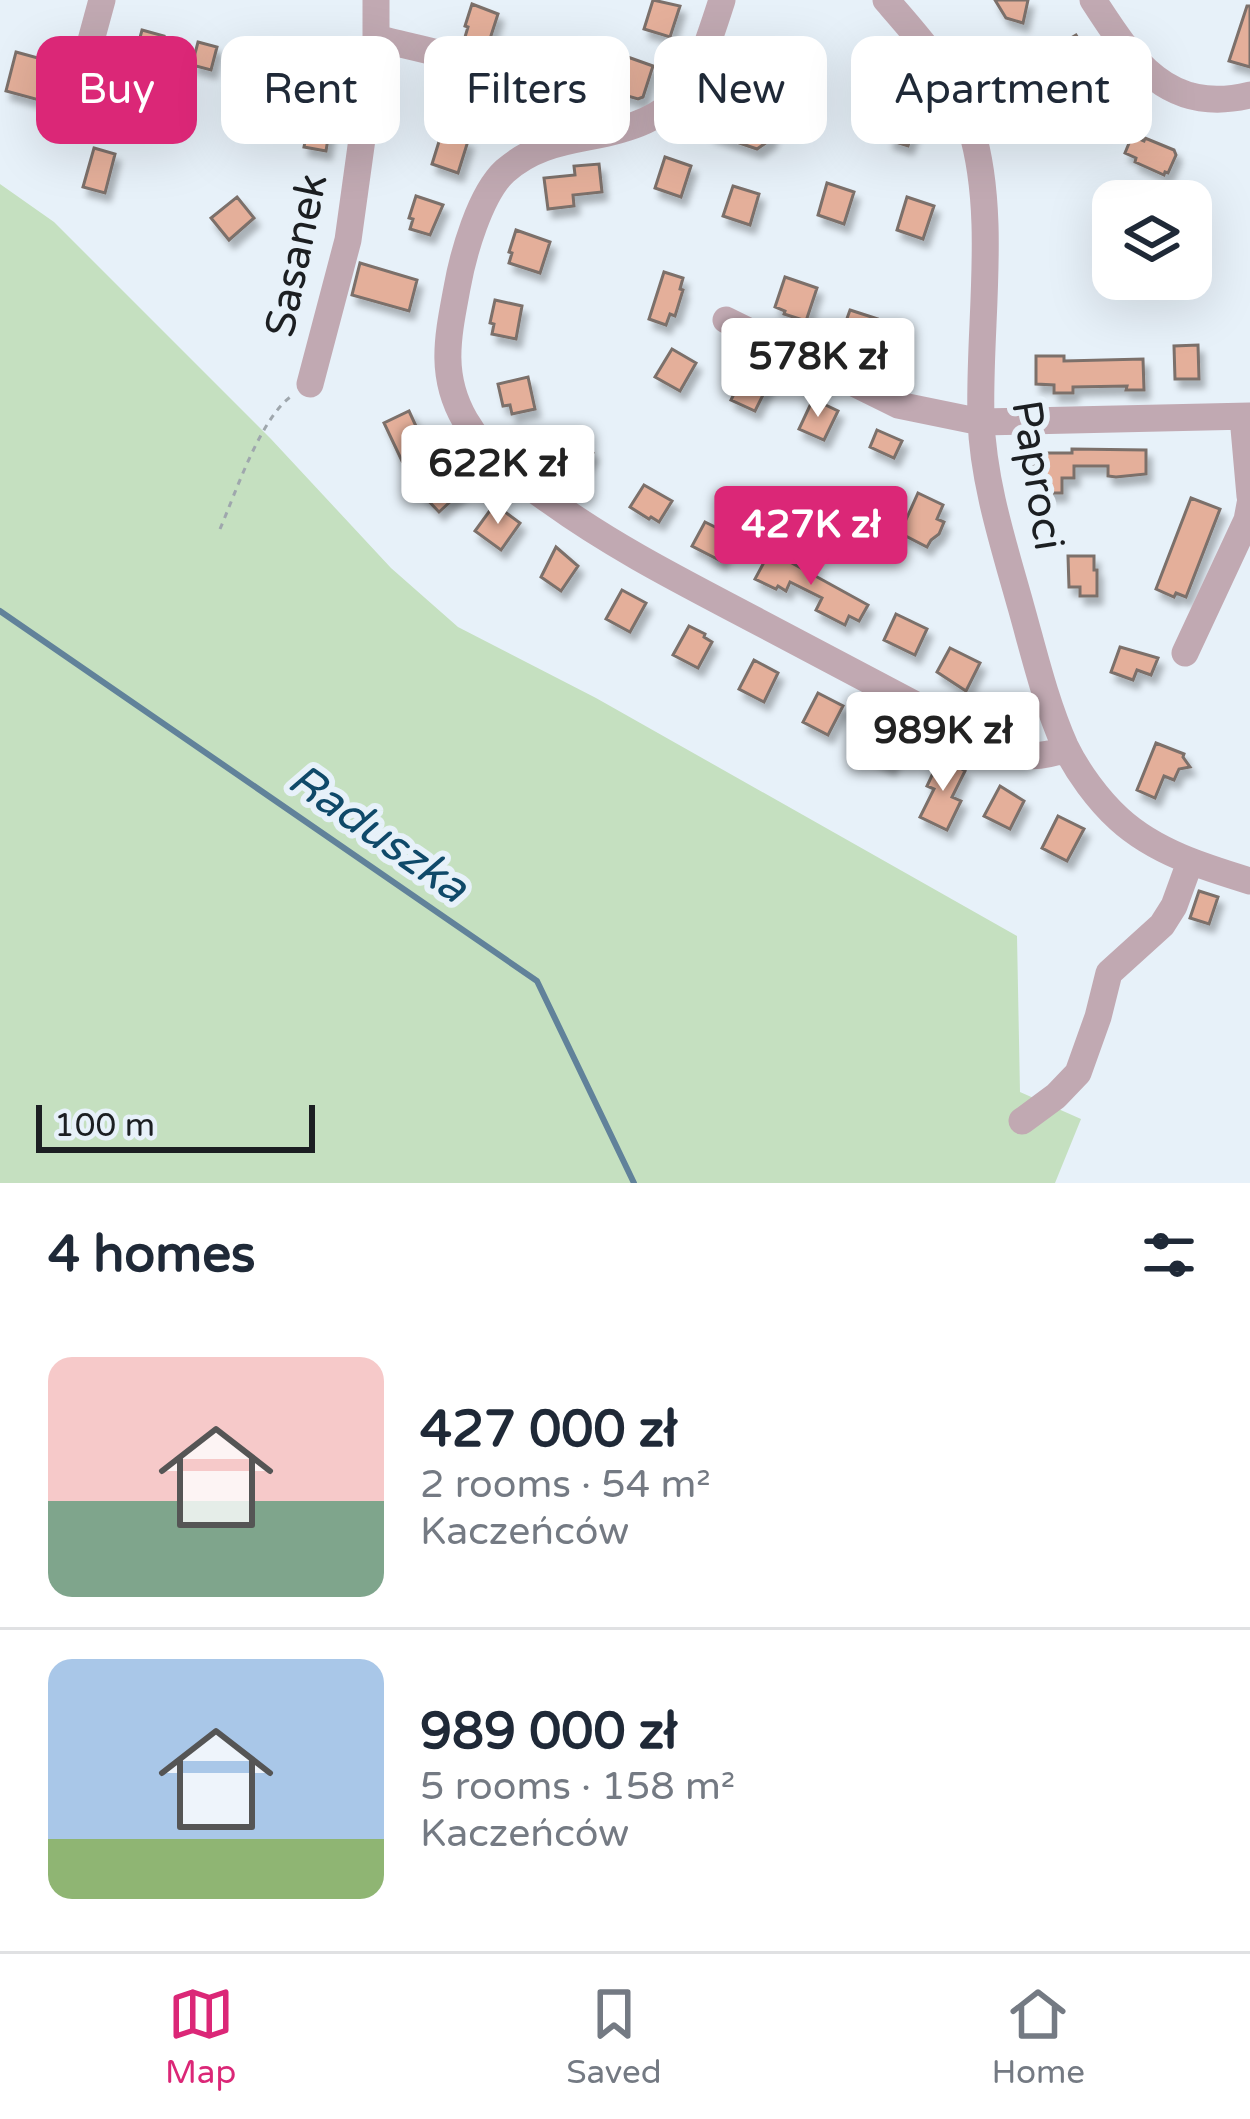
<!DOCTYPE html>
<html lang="en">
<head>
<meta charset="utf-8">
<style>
  :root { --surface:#fff; --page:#f6f6f7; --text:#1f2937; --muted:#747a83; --line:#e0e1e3; --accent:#db2777 }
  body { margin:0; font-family:"Varela Round",sans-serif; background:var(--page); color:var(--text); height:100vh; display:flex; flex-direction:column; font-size:45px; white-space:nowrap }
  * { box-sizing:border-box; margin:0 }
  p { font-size:39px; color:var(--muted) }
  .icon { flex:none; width:66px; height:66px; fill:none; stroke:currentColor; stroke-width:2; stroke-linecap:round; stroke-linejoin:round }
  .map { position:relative; height:1183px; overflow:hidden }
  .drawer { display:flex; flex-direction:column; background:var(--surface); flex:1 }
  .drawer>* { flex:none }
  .hud { position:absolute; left:36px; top:36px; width:1179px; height:108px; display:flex; gap:24px }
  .fabs { position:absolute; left:1092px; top:180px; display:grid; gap:24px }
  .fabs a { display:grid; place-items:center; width:120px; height:120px; border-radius:24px; background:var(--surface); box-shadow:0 12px 48px #0002; font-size:60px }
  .scale { position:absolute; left:36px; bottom:30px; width:279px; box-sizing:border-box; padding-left:12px; border:6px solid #1c1f22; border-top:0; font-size:33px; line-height:42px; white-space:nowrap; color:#1c1f22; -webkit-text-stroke:9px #e7f1f9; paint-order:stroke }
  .price { position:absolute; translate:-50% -102px; padding:0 27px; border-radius:12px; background:#fff; color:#222; font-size:39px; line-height:78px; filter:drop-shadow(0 3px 6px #0008) }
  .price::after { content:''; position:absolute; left:50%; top:72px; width:36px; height:27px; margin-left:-18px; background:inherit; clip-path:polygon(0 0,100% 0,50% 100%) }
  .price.current { background:var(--accent); color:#fff }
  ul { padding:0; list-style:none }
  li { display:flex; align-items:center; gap:36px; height:300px; padding:0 48px }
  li+li { border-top:3px solid var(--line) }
  li span { display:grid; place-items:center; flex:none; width:336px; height:240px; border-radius:24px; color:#555 }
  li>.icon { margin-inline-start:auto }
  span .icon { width:144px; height:144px; fill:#fffc; stroke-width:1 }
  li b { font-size:51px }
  h2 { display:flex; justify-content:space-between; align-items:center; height:144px; padding:0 48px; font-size:51px }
  .tag { padding:0 42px; border-radius:24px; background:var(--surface); box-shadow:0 12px 48px #0002; font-size:42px; line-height:108px }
  .tag.current { background:var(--accent); color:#fff }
  .tabs { display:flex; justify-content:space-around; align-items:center; height:168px; border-top:3px solid var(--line); background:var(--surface); font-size:33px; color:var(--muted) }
  .tabs a { display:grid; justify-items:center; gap:6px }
  .tabs .current { color:var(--accent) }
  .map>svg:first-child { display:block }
</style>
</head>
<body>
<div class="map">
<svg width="1250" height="1183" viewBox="0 0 1250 1183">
  <defs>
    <filter id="shadow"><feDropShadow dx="5" dy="8" stdDeviation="3" flood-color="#0004"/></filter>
  </defs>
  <rect width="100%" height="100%" fill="#e7f1f9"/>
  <path fill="#c5e0c0" d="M0,184L54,222L271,439L391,568L458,627L596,698L1017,936L1020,1092L1081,1119L1055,1183H0Z"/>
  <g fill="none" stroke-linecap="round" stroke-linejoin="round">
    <path stroke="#61829a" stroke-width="6" d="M0,611L537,981L634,1183"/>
  </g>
  <path fill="#e4af9a" stroke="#7b706b" stroke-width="3" filter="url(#shadow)" d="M653,0L680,6L670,37L644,29Z
    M995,0H1028L1023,23L1006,18Z
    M472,4L498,14L488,45L465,37L468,27L465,26Z
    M1247,6H1250V67L1229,61Z
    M142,30L164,36L162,44L168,45L164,60L158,58L155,66L134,60Z
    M1076,35L1089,56L1078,63L1079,67L1057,79L1048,65L1055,60L1049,51Z
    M746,38L774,47L763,79L736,70Z
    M198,42L217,47L211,70L192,65Z
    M608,50L653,66L643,97L638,99L610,91L615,69L603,65L598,55Z
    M16,52L49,61L39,100L6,91Z
    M485,88L514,99L505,129L475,119Z
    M726,104L769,121L767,125L772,134L770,140L757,149L710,133L719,105L725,106Z
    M899,110L918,116L908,146L889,140Z
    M310,116L331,120L326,151L304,147Z
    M442,132L468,141L458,173L432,164Z
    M1132,136L1144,141L1145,138L1174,150L1176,155L1168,173L1165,172L1164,175L1135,162L1136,158L1125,153Z
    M94,148L115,154L105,193L83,187Z
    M665,157L691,166L681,197L655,188Z
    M599,164L602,192L573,195L574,206L548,209L544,178L575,175L574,166Z
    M827,183L854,192L844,224L818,215Z
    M733,186L759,194L750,225L723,216Z
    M416,196L443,205L430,235L410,229L413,219L409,218Z
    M237,197L254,218L229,240L211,218Z
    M907,197L934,206L923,239L897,230Z
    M516,230L550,242L540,273L509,263L512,253L509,252Z
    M360,263L417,280L409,311L352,295Z
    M664,272L683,278L680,289L683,290L675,316L670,314L666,325L649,319Z
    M785,277L817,288L806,321L784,314L785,311L775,307Z
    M495,300L522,306L516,339L492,334L494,324L490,323Z
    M850,310L878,319L881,325L879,331L870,338L859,334L856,344L840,338Z
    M1198,345L1199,379H1175L1174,346Z
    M672,349L696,363L680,391L655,377Z
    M1036,356H1064V361L1143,359L1144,390H1126L1127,386L1073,387V393H1054V385L1036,384Z
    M745,371L769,383L755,411L731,400Z
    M528,377L535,409L512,414L510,405L503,406L498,384Z
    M813,399L838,411L824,440L799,429Z
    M409,411L427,450L402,461L384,423Z
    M877,430L902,441L894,458L870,447Z
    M567,436L593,453L580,473L572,468L571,470L552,458Z
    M1072,449L1146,450V474L1116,477L1108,476V466H1074V478H1062V493H1044L1043,472L1033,467L1044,460L1043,453H1072Z
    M443,469L463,490L439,512L420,492Z
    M644,485L672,501L659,522L651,517L649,519L630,507Z
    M918,493L943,505L937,519L944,522L939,534L931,540L927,547L900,533Z
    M1191,498L1220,509L1186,597L1176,593L1174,597L1156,589Z
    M497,506L520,523L501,550L475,531L491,509L494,511Z
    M705,522L733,536L721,561L692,546Z
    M556,547L578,566L561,591L541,577Z
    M770,551L868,605L859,621L849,616L845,625L816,610L822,598L790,582L786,591L778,586L776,589L755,579Z
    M1068,556H1094V570H1097V596H1080V587H1069Z
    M622,590L646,603L630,632L606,619Z
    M896,614L927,629L915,655L884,640Z
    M689,626L705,634L704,637L712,642L698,668L673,655Z
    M1120,647L1158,658L1151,675L1137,670L1133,680L1111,672Z
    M950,648L980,663L966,691L937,672Z
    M754,660L778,673L764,702L739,689Z
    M818,693L843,706L828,735L803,722Z
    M875,734L900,747L890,767L865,754Z
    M1156,743L1184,754L1183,757L1190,767L1179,769L1174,780L1164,776L1155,798L1137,790Z
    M941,756L965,771L952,797L961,801L947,830L920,817L934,789L927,786Z
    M1000,786L1024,801L1010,829L984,816Z
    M1058,816L1084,829L1067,861L1042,848Z
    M1199,891L1218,897L1209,924L1190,918Z"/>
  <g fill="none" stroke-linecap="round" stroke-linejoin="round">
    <path stroke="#9fa7ad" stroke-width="3" stroke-dasharray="6 6" stroke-linecap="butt" d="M220,529C236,492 261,416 293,395"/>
    <path stroke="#c1a9b2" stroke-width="27" d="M722,0C694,87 684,120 588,137C556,143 530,149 505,171C480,194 463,254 457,288C448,336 439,375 465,420C486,456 517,478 550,501C615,548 685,583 755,620C836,663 916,705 997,748C1026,757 1037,759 1066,749
      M886,0C920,39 955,77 971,128C998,217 978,327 981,419C983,482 1004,546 1021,607C1034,653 1045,701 1065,746C1077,771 1098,800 1119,819C1155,852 1204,867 1250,881
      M1093,0C1133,62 1168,115 1250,95
      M376,38C409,47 513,66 531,90C543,106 545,126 550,145
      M68,125L102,0
      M726,320L898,405L981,422L1250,416
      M310,384L348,240L376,38V0
      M1243,417L1250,496
      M1185,653L1247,520L1250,504
      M1022,1121L1056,1096L1078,1073L1098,1017L1109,973L1162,925L1174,906L1190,862"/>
  </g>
  <g text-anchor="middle" stroke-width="12" stroke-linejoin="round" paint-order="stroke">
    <g font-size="42" fill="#1c1f22" stroke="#e7f1f9">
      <text transform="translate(295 255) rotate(-78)" y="15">Sasanek</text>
      <text transform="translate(1039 475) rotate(81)" y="15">Paproci</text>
    </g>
    <g font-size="45" font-style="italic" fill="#0f4969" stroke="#e7f1f9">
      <text transform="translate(379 832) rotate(35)" y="16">Raduszka</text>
    </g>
  </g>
</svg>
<div class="fabs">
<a><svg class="icon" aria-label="layers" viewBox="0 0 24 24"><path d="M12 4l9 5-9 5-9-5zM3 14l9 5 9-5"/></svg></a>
</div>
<div class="scale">100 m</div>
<b class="price" style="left:818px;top:420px">578K zł</b>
<b class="price" style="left:498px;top:527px">622K zł</b>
<b class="price current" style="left:811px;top:588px">427K zł</b>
<b class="price" style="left:943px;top:794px">989K zł</b>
<div class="hud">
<a class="tag current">Buy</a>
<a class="tag">Rent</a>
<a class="tag">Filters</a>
<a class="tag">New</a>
<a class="tag">Apartment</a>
</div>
</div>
<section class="drawer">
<h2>4 homes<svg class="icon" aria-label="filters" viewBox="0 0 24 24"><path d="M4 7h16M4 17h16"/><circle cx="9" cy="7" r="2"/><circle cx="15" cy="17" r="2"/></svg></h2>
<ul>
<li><span style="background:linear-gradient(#f6c9c9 60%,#7fa58c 0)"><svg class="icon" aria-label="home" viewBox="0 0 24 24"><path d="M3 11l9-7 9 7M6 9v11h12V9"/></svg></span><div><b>427 000 zł</b><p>2 rooms · 54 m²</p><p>Kaczeńców</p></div></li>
<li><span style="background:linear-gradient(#a9c7e8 75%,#8fb573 0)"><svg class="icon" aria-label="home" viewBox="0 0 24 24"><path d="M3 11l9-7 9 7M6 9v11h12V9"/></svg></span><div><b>989 000 zł</b><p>5 rooms · 158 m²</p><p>Kaczeńców</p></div></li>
</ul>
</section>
<nav class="tabs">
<a class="current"><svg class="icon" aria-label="map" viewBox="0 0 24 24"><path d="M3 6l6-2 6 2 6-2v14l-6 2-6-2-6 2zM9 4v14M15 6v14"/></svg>Map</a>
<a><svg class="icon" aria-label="saved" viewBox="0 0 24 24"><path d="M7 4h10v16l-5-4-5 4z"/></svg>Saved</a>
<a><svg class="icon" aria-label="home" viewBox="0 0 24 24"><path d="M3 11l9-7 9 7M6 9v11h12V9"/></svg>Home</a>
</nav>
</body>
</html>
